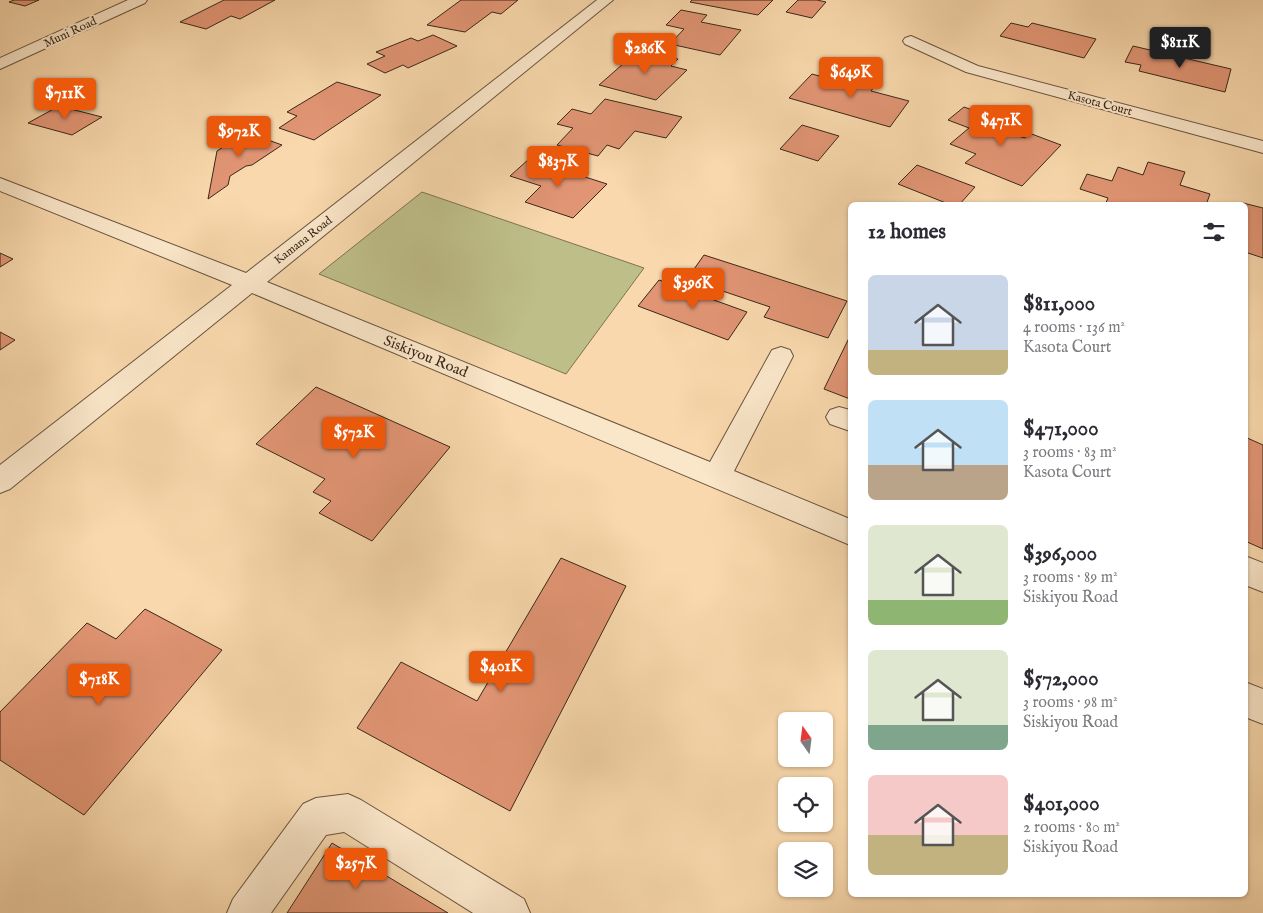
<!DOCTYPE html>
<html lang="en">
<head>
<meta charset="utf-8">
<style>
  :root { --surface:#fff; --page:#f7f7f7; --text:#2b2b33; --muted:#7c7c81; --accent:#ea580c }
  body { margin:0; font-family:"IM FELL English",serif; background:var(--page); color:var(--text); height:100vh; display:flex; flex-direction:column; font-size:19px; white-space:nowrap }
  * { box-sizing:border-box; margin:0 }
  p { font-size:16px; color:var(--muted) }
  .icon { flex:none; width:28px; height:28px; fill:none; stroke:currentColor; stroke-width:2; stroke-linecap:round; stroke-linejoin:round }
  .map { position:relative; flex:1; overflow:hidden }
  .details { position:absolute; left:848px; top:202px; width:400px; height:695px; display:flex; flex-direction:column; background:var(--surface); border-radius:8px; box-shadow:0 1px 4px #0004 }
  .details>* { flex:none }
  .needle { width:32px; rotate:346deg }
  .fabs { position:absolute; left:778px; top:712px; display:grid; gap:10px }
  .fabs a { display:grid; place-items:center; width:55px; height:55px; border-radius:8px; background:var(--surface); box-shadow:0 1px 4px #0004; font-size:25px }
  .price { position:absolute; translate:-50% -42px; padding:0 11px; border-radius:5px; background:var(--accent); color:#fff; font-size:16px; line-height:32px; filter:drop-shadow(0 1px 2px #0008) }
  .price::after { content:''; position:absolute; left:50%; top:30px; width:15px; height:11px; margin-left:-8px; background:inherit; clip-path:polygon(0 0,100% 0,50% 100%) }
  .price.on { background:#222; color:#fff }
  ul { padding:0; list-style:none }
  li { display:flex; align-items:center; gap:15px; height:125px; padding:0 20px }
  li span { display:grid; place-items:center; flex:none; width:140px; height:100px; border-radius:8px; color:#555 }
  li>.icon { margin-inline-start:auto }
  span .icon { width:60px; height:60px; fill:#fffc; stroke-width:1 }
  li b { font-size:21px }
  h2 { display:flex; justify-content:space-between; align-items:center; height:60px; padding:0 20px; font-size:21px }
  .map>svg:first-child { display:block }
</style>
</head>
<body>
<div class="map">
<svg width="1263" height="913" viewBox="0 0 1263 913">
  <rect width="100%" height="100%" fill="#f8d8ac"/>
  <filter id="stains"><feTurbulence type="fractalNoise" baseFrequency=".004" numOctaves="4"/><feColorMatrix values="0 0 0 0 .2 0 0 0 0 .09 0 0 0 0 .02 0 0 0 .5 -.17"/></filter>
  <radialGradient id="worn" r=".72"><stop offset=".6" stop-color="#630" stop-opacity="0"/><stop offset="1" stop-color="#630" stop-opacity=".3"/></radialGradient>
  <path fill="#bebe89" stroke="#7c7351" d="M422,192L644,268L566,374L319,274Z"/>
  <path fill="#e19574" stroke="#3b2819" d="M14,0H39L25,6L9,2Z
    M224,0H275L240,19L231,16L206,29L180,22Z
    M461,0H518L501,14L492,12L465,32L427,25Z
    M692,0H773L758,15L690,2Z
    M798,0H817L826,2L812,18L786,12Z
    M681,10L707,15L701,22L741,30L720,55L670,44L684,29L666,25Z
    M1011,23L1028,27L1032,23L1096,39L1084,58L1000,36Z
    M433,35L457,46L408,68L403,65L385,73L367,64L385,56L376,52L411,38L418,41Z
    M1133,46L1231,69L1225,92L1139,71L1141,65L1125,62Z
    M640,49L678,59L671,66L687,70L656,100L599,85Z
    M812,74L841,82L848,74L878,82L871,91L909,101L890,127L789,98Z
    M337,82L381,95L314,140L279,128L297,116L287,112Z
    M605,99L682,117L666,138L635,131L619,149L607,145L598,156L557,145L573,128L557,124L572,109L591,114Z
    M59,106L102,117L72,135L28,123Z
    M964,107L1018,127L1011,134L1025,138L1029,133L1061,145L1022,186L965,163L976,154L950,144L969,128L948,120Z
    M802,125L839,136L818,161L780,149Z
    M246,132L282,145L252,165L246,166L230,176L228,185L208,199L217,151Z
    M529,159L607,184L573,218L525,202L541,186L510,176Z
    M1148,162L1185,172L1180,185L1210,194L1206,205H1105L1108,198L1080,189L1087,174L1112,181L1118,167L1143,175Z
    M917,165L975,187L959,205H951L898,184Z
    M1243,203L1263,208V258L1245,252Z
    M0,253L13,259L0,267Z
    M704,255L847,301L828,338L764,317L770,307L687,279Z
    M659,280L747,312L728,340L638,306Z
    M0,332L15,340L0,350Z
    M850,336V399L824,389Z
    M316,387L450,447L372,541L319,513L331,501L313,492L325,479L256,444Z
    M1245,437L1263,445V549L1245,541Z
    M561,558L626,586L510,811L357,728L401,662L477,701Z
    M145,609L222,650L84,815L0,760V712L87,623L116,639Z
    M332,843L448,913H287Z"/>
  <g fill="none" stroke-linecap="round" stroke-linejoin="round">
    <g stroke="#6a543e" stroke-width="2">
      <path id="minor" d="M128,0H147L145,3L0,69V58Z
        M597,0H613L267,282L710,462L772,350L781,347L790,350L793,356L734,471L850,519V545L252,293L10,489L0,493V465L232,285L0,191V178L246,273Z
        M911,36L978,66L1263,141V153L966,72L905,44L903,41L905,38Z
        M839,407L850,410V431L830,424L826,417L830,410Z
        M1245,556L1263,563V592L1245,585Z
        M1245,682L1263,689V724L1245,717Z
        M348,794L361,800L524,899L530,913H473L344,832L326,835L271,913H227L233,899L303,804L316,798Z"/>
    </g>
    <use href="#minor" fill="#fae6c9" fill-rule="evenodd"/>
  </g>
  <g text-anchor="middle" stroke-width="4" stroke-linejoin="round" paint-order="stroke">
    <g font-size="12" fill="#3b2819" stroke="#fae6c9">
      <text transform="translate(70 32) rotate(-25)" y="4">Muni Road</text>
      <text transform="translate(1100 103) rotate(15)" y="4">Kasota Court</text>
      <text transform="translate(303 240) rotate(-38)" y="4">Kamana Road</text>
    </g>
    <g font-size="15" fill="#3b2819" stroke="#fae6c9">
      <text transform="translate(426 356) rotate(22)" y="5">Siskiyou Road</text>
    </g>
  </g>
  <rect width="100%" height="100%" filter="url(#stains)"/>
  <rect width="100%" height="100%" fill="url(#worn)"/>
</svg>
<div class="fabs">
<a><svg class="needle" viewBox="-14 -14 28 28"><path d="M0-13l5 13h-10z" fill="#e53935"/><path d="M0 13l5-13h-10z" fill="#7c7c81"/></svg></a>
<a><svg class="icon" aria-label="locate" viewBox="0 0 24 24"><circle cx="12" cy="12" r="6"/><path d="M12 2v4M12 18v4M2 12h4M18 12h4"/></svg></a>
<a><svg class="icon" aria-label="layers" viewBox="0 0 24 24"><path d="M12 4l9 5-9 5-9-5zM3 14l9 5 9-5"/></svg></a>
</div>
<b class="price on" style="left:1180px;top:69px">$811K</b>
<b class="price" style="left:645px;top:75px">$286K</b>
<b class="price" style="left:851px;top:99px">$649K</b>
<b class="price" style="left:65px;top:120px">$711K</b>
<b class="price" style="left:1001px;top:147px">$471K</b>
<b class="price" style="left:239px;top:158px">$972K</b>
<b class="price" style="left:558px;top:188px">$837K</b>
<b class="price" style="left:693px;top:310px">$396K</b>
<b class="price" style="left:354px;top:459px">$572K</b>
<b class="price" style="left:501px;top:693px">$401K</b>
<b class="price" style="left:99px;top:706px">$718K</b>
<b class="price" style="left:356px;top:890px">$257K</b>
<section class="details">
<h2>12 homes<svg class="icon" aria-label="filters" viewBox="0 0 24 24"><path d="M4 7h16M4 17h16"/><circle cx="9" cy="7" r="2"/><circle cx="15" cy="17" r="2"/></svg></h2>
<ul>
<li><span style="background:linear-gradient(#c9d6e8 75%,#c2b280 0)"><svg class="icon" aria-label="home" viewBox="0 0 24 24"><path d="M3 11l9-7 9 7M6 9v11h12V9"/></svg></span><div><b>$811,000</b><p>4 rooms · 136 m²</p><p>Kasota Court</p></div></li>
<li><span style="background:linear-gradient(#bfe0f5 65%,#b9a48a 0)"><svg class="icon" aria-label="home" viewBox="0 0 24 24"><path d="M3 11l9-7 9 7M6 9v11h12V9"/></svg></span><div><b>$471,000</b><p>3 rooms · 83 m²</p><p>Kasota Court</p></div></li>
<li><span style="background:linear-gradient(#dfe7d0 75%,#8fb573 0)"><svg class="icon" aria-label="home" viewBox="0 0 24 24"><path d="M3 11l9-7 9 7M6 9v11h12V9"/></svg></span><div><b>$396,000</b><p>3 rooms · 89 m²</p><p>Siskiyou Road</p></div></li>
<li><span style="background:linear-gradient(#dfe7d0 75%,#7fa58c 0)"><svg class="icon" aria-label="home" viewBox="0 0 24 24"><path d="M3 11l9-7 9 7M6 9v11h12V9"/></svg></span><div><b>$572,000</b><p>3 rooms · 98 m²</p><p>Siskiyou Road</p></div></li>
<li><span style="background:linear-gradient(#f6c9c9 60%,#c2b280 0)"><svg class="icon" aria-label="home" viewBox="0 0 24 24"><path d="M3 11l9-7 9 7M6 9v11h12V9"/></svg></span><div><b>$401,000</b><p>2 rooms · 80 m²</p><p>Siskiyou Road</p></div></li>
</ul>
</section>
</div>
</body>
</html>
